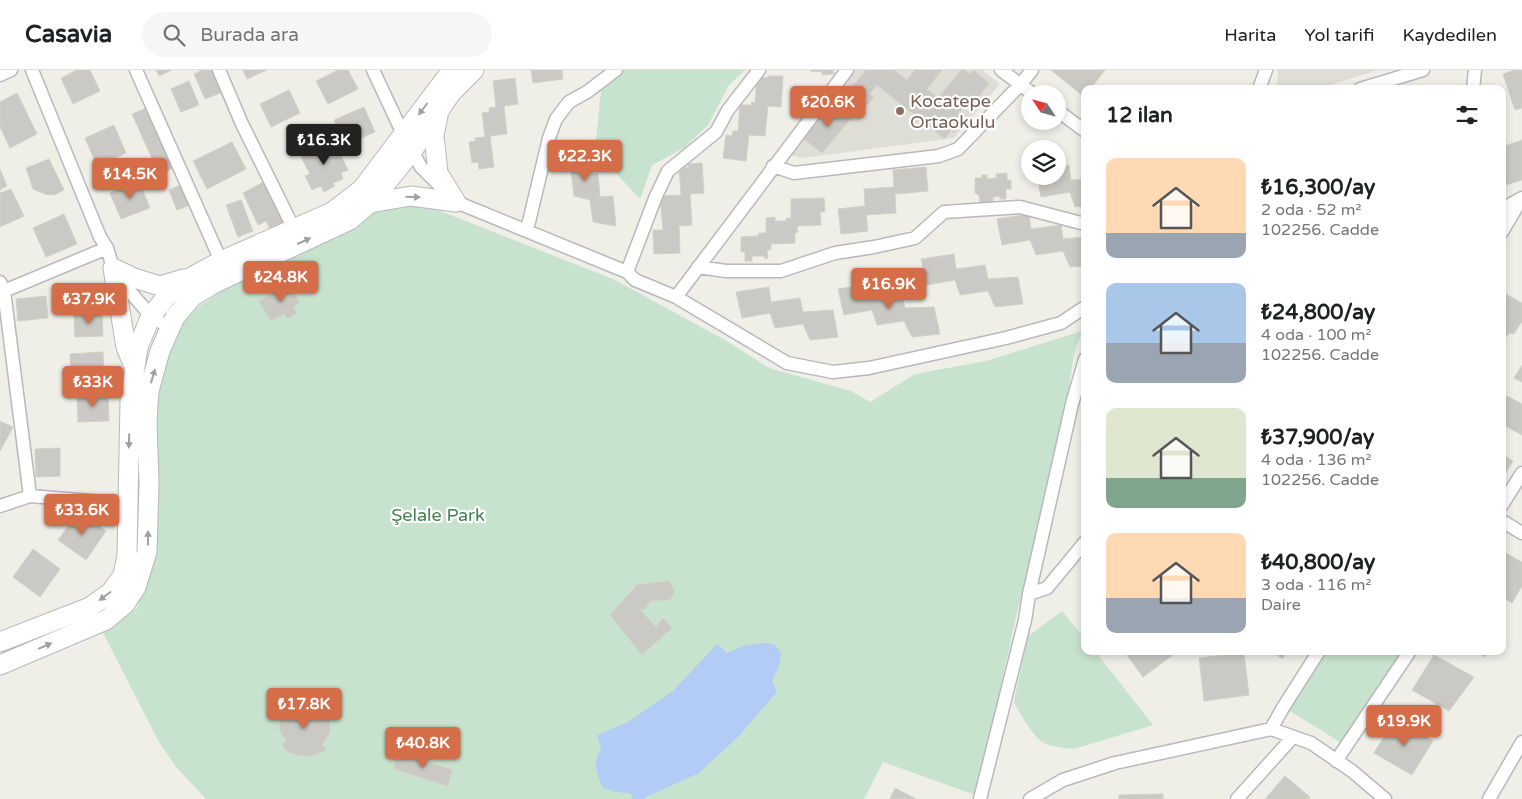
<!DOCTYPE html>
<html lang="tr">
<head>
<meta charset="utf-8">
<style>
  :root { --surface:#fff; --page:#f6f6f6; --text:#202124; --muted:#757577; --line:#e0e0e0; --accent:#d56d48 }
  body { margin:0; font-family:"Varela Round",sans-serif; background:var(--page); color:var(--text); height:100vh; display:flex; flex-direction:column; font-size:19px; white-space:nowrap }
  * { box-sizing:border-box; margin:0 }
  p { font-size:16px; color:var(--muted) }
  .icon { flex:none; width:28px; height:28px; fill:none; stroke:currentColor; stroke-width:2; stroke-linecap:round; stroke-linejoin:round }
  .map { position:relative; flex:1; overflow:hidden }
  .sheet { position:absolute; left:1081px; top:15px; width:425px; height:570px; display:flex; flex-direction:column; background:var(--surface); border-radius:10px; box-shadow:0 2px 8px #0003 }
  .sheet>* { flex:none }
  .needle { width:32px; rotate:306deg }
  .fabs { position:absolute; left:1021px; top:15px; display:grid; gap:10px }
  .fabs a { display:grid; place-items:center; width:45px; height:45px; border-radius:50%; background:var(--surface); box-shadow:0 2px 8px #0003; font-size:25px }
  .price { position:absolute; translate:-50% -42px; padding:0 11px; border-radius:5px; background:var(--accent); color:#fff; font-size:16px; line-height:32px; filter:drop-shadow(0 1px 2px #0008) }
  .price::after { content:''; position:absolute; left:50%; top:30px; width:15px; height:11px; margin-left:-8px; background:inherit; clip-path:polygon(0 0,100% 0,50% 100%) }
  .price.current { background:#222; color:#fff }
  ul { padding:0; list-style:none }
  li { display:flex; align-items:center; gap:15px; height:125px; padding:0 25px }
  li span { display:grid; place-items:center; flex:none; width:140px; height:100px; border-radius:10px; color:#555 }
  li>.icon { margin-inline-start:auto }
  span .icon { width:60px; height:60px; fill:#fffc; stroke-width:1 }
  li b { font-size:21px }
  h2 { display:flex; justify-content:space-between; align-items:center; height:60px; padding:0 25px; font-size:21px }
  header { display:flex; align-items:center; gap:30px; box-sizing:border-box; height:70px; padding:0 25px; background:var(--surface); border-bottom:1px solid var(--line) }
  header strong { font-size:24px }
  nav { display:flex; gap:28px; margin-inline-start:auto; font-size:18px }
  .search { width:350px; height:45px; background:var(--page); display:flex; align-items:center; gap:12px; box-sizing:border-box; padding:0 18px; border-radius:28px; color:var(--muted); font-size:19px }
  .map>svg:first-child { display:block }
</style>
</head>
<body>
<header>
<strong>Casavia</strong>
<div class="search"><svg class="icon" aria-label="search" viewBox="0 0 24 24"><circle cx="10" cy="10" r="6"/><path d="M15 15l6 6"/></svg>Burada ara</div>
<nav><a>Harita</a><a>Yol tarifi</a><a>Kaydedilen</a></nav>
</header>
<div class="map">
<svg width="1522" height="729" viewBox="0 0 1522 729">
  <rect width="100%" height="100%" fill="#efefe8"/>
  <path fill="#dfded6" d="M854,0H982L1000,14L954,68L802,88L789,85Z
    M1278,0H1378L1317,19H1277Z"/>
  <path fill="#c8e3cd" d="M621,0H745L729,15L708,55L684,78L652,95L640,129L595,81L601,20Z
    M420,133L613,209L725,270L769,298L851,321L870,332L915,304L986,291L1082,261L1074,284L1063,357L1016,547L984,692L975,725L883,692L864,729H206L176,697L159,672L103,563L137,538L153,480L157,324L172,264L186,245L239,209L260,200L384,138Z
    M1062,541L1085,569V581H1095L1153,655L1074,679C1064,678 1055,677 1046,674C1034,669 1020,643 1014,632L1027,567Z
    M1325,581H1402L1340,672L1288,640Z"/>
  <path fill="#b2ccf5" d="M761,573L774,574L781,583L779,596L772,611L777,622L740,665L699,703L642,729H633L630,723L615,722L603,717C595,700 593,696 601,678L597,665L628,652L673,621L717,574L727,583L743,576Z"/>
  <path fill="#cbc9c4" stroke="#d3d2c7" d="M77,0H90L100,21L73,34L61,8Z
    M156,0H172L159,6Z
    M202,0H215L225,21L205,29L194,4Z
    M243,0H267L247,9Z
    M338,0H348L358,19L328,34L316,11Z
    M531,0H562L563,9L533,13Z
    M811,0H833L834,4L822,5V1L811,2Z
    M866,0H894L907,10L915,0H942L927,19L938,28L961,0H965L970,4L973,0L989,13L977,29L972,25L958,44L965,49L954,63L951,60L945,69L877,15L870,24L874,27L863,40L854,32L857,27L849,21Z
    M1051,0H1105L1090,19H1085L1084,27Z
    M1515,0H1522V38L1515,40L1503,4Z
    M768,6H783L781,37L768,36L765,66L749,65L746,91L723,88L726,65L732,66L733,61H738L740,35H751L752,32L755,33L757,7L767,8Z
    M515,8L518,34L504,36L507,64L490,66L494,97L479,99L478,92L472,93L469,72L476,71L475,68L485,67L482,43L489,42V38L496,37L493,11Z
    M189,11L199,35L181,42L171,19Z
    M289,20L300,43L271,57L260,34Z
    M17,23L37,64L10,78L0,57V32Z
    M834,32L852,47L822,83L804,69Z
    M149,37L176,97L159,104L132,44Z
    M364,37L375,62L345,75L334,50Z
    M114,55L126,83L97,96L85,68Z
    M333,69L348,100L341,103L343,109L333,113L335,116L324,122L321,116L312,120L305,106L310,104L300,85Z
    M581,70L585,102L598,104L600,127L613,126L616,156L593,152L590,130L574,126L571,101L559,99L555,74Z
    M1522,70V110L1506,115L1502,104V77Z
    M232,72L246,99L207,119L193,91Z
    M49,89L64,120L54,125L45,124L33,119L26,98Z
    M702,93L704,123L690,124L692,155L679,156L680,183L654,184L653,160H663L660,126L681,125L679,98L688,97V94Z
    M1069,95L1071,110L1085,109V136L1075,137L1070,122L1041,127L1037,106H1058V97Z
    M926,97L928,121L895,124L896,143L866,145L868,161L841,164L838,139L865,136L864,119L894,117L893,100Z
    M0,99L7,116L0,120Z
    M1007,103V110H1011V119H1006V129H1000V126L993,127V134H980L979,125L975,123V108H982V105H987V109L996,108V104Z
    M267,110L288,151L270,159L266,151L258,155L243,123Z
    M139,111L150,138L121,149L110,123Z
    M185,113L193,134L177,140L169,120Z
    M11,119L24,146L0,157V123Z
    M824,128L825,142H820L821,155L797,156L798,162L795,163V173L771,174V180H767L768,188L765,189V186H752V191H745V182H741V167L758,166L759,163H766V148L775,147V151H786V148H791V129Z
    M241,130L253,161L238,167L226,135Z
    M64,144L77,174L46,187L33,158Z
    M1029,144L1031,159L1061,155L1063,169L1085,167V196L1070,197L1063,181L1036,185L1030,170L1002,175L997,149Z
    M954,184L956,199L985,195L988,209L1018,207L1023,234L995,237L988,221L960,225L955,210L927,215L921,189Z
    M289,213L300,233L293,237L297,243L287,249L284,244L271,251L259,231Z
    M871,214L873,228L902,225L905,238L934,237L940,264L912,267L904,251L877,255L872,240L844,245L838,219Z
    M769,217L771,232L800,228L803,242L833,240L838,267L810,270L803,254L775,258L770,243L742,248L736,222Z
    M1502,222L1522,233V251L1514,264L1510,263L1507,266L1502,264Z
    M46,226L48,248L18,251L16,229Z
    M102,243L103,266L75,267L74,245Z
    M103,282L104,306L71,308L70,284Z
    M1522,295V312L1514,308Z
    M108,324L109,351L78,352L77,325Z
    M1503,324L1522,334V365L1502,354Z
    M0,351L13,357L0,381Z
    M60,378V406L36,407L35,379Z
    M1502,384L1513,391L1502,408Z
    M79,441L106,461L86,490L58,470Z
    M33,479L60,499L40,527L13,507Z
    M1502,481L1522,492V516L1512,533L1502,527Z
    M669,511L675,522L670,530L650,531L645,539L640,540L656,557L663,548L672,558L642,585L610,545L637,515Z
    M1124,581H1178L1143,607Z
    M1272,581H1288L1282,589Z
    M1475,581H1489L1485,587Z
    M1244,583L1249,625L1204,631L1199,588Z
    M1434,585L1474,607L1449,641L1412,620Z
    M301,633L309,634L320,640L328,648L330,653V662L322,675L326,680L315,685L307,686L297,685L288,682L282,676L286,671L279,659L282,639L286,634L291,638Z
    M1395,649L1433,671L1412,705L1374,683Z
    M398,682L452,700L448,716L394,699Z
    M1285,706L1310,727L1308,729H1265Z
    M895,718L916,729H890Z
    M1163,724V729H1119V725Z"/>
  <g fill="none" stroke-linecap="round" stroke-linejoin="round">
    <g stroke="#b8b8bd" stroke-width="15">
      <path id="street" d="M32,0L100,167L107,178L113,198L126,217L151,246L170,258
        M136,0L221,191
        M219,0L242,54L294,159
        M373,0L403,64L421,97L456,132L627,202L635,210L676,227L847,0
        M1001,0L1033,24
        M0,5L11,0
        M1259,19L1266,0
        M1360,19L1423,0
        M1473,19L1475,0
        M1058,41L1085,61
        M773,96L794,103L939,86L958,79L1020,15L1032,0
        M1502,139L1522,128
        M527,160L549,68L556,49L569,32L587,22L616,0
        M1502,162L1522,128
        M698,197L726,201H781L835,183L874,177L915,168L944,142L1020,137L1085,154
        M627,202L656,126L668,101L716,62L728,40L759,0
        M0,212L4,221L30,426
        M4,221L107,178
        M676,227L787,293L833,302L869,298L1006,268L1061,253L1085,237
        M1502,435L1522,403
        M0,436L30,426L128,434
        M1502,451L1522,463
        M1029,524L1047,518L1085,472
        M1271,659L1284,636L1319,581
        M1336,691L1410,581
        M980,729L1025,550L1029,524L1072,334L1085,289
        M1030,729L1063,710L1115,693L1271,659L1311,673L1352,701L1385,729
        M1237,729L1293,667
        M1489,729L1522,672"/>
    </g>
    <g stroke="#b6b8bd" stroke-width="21">
      <path id="secondary" d="M438,46L434,65L438,103L456,132
        M370,133L411,126L456,132
        M113,198L126,277L135,299
        M113,198L134,208L160,216L183,209
        M0,572L90,537L111,522L123,505L127,485L130,331L138,277L151,246L167,226L193,206L221,191L332,142L362,119L452,0
        M0,595L106,550L125,534L136,517L147,482L149,414L147,351L149,321L160,281L175,247L193,226L215,213L350,150L370,133L413,80L451,23L474,0"/>
    </g>
    <use href="#street" stroke="#fff" stroke-width="12"/>
    <use href="#secondary" stroke="#fff" stroke-width="19"/>
  </g>
  <defs><path id="oneway-solid" d="M-6-.8H1V-3.2L6.5 0L1 3.2V.8H-6Z" transform="scale(1.25)"/></defs>
  <g fill="#9fa0a3">
    <use href="#oneway-solid" transform="translate(423 39) rotate(127)"/>
    <use href="#oneway-solid" transform="translate(413 127) rotate(1)"/>
    <use href="#oneway-solid" transform="translate(304 171) rotate(-25)"/>
    <use href="#oneway-solid" transform="translate(153 306) rotate(-74)"/>
    <use href="#oneway-solid" transform="translate(129 371) rotate(92)"/>
    <use href="#oneway-solid" transform="translate(148 468) rotate(-89)"/>
    <use href="#oneway-solid" transform="translate(105 526) rotate(143)"/>
    <use href="#oneway-solid" transform="translate(45 576) rotate(-23)"/>
  </g>
  <circle fill="#8d6e63" stroke="#fff" stroke-width="2" cx="900" cy="41" r="5"/>
  <g text-anchor="middle" stroke-width="4.5" stroke-linejoin="round" paint-order="stroke">
    <g font-size="18" fill="#785e54" stroke="#fff" text-anchor="start">
      <text x="910" y="37">Kocatepe<tspan x="910" dy="21">Ortaokulu</tspan></text>
    </g>
    <g font-size="18" fill="#418350" stroke="#fff">
      <text x="438" y="451">Şelale Park</text>
    </g>
  </g>
</svg>
<div class="fabs">
<a><svg class="needle" viewBox="-14 -14 28 28"><path d="M0-13l5 13h-10z" fill="#e53935"/><path d="M0 13l5-13h-10z" fill="#757577"/></svg></a>
<a><svg class="icon" aria-label="layers" viewBox="0 0 24 24"><path d="M12 4l9 5-9 5-9-5zM3 14l9 5 9-5"/></svg></a>
</div>
<b class="price" style="left:828px;top:58px">₺20.6K</b>
<b class="price current" style="left:324px;top:96px">₺16.3K</b>
<b class="price" style="left:585px;top:112px">₺22.3K</b>
<b class="price" style="left:130px;top:130px">₺14.5K</b>
<b class="price" style="left:281px;top:233px">₺24.8K</b>
<b class="price" style="left:889px;top:240px">₺16.9K</b>
<b class="price" style="left:89px;top:255px">₺37.9K</b>
<b class="price" style="left:93px;top:338px">₺33K</b>
<b class="price" style="left:82px;top:466px">₺33.6K</b>
<b class="price" style="left:304px;top:660px">₺17.8K</b>
<b class="price" style="left:1404px;top:677px">₺19.9K</b>
<b class="price" style="left:423px;top:699px">₺40.8K</b>
<section class="sheet">
<h2>12 ilan<svg class="icon" aria-label="filters" viewBox="0 0 24 24"><path d="M4 7h16M4 17h16"/><circle cx="9" cy="7" r="2"/><circle cx="15" cy="17" r="2"/></svg></h2>
<ul>
<li><span style="background:linear-gradient(#ffd9b3 75%,#9aa5b1 0)"><svg class="icon" aria-label="home" viewBox="0 0 24 24"><path d="M3 11l9-7 9 7M6 9v11h12V9"/></svg></span><div><b>₺16,300/ay</b><p>2 oda · 52 m²</p><p>102256. Cadde</p></div></li>
<li><span style="background:linear-gradient(#a9c7e8 60%,#9aa5b1 0)"><svg class="icon" aria-label="home" viewBox="0 0 24 24"><path d="M3 11l9-7 9 7M6 9v11h12V9"/></svg></span><div><b>₺24,800/ay</b><p>4 oda · 100 m²</p><p>102256. Cadde</p></div></li>
<li><span style="background:linear-gradient(#dfe7d0 70%,#7fa58c 0)"><svg class="icon" aria-label="home" viewBox="0 0 24 24"><path d="M3 11l9-7 9 7M6 9v11h12V9"/></svg></span><div><b>₺37,900/ay</b><p>4 oda · 136 m²</p><p>102256. Cadde</p></div></li>
<li><span style="background:linear-gradient(#ffd9b3 65%,#9aa5b1 0)"><svg class="icon" aria-label="home" viewBox="0 0 24 24"><path d="M3 11l9-7 9 7M6 9v11h12V9"/></svg></span><div><b>₺40,800/ay</b><p>3 oda · 116 m²</p><p>Daire</p></div></li>
</ul>
</section>
</div>
</body>
</html>
